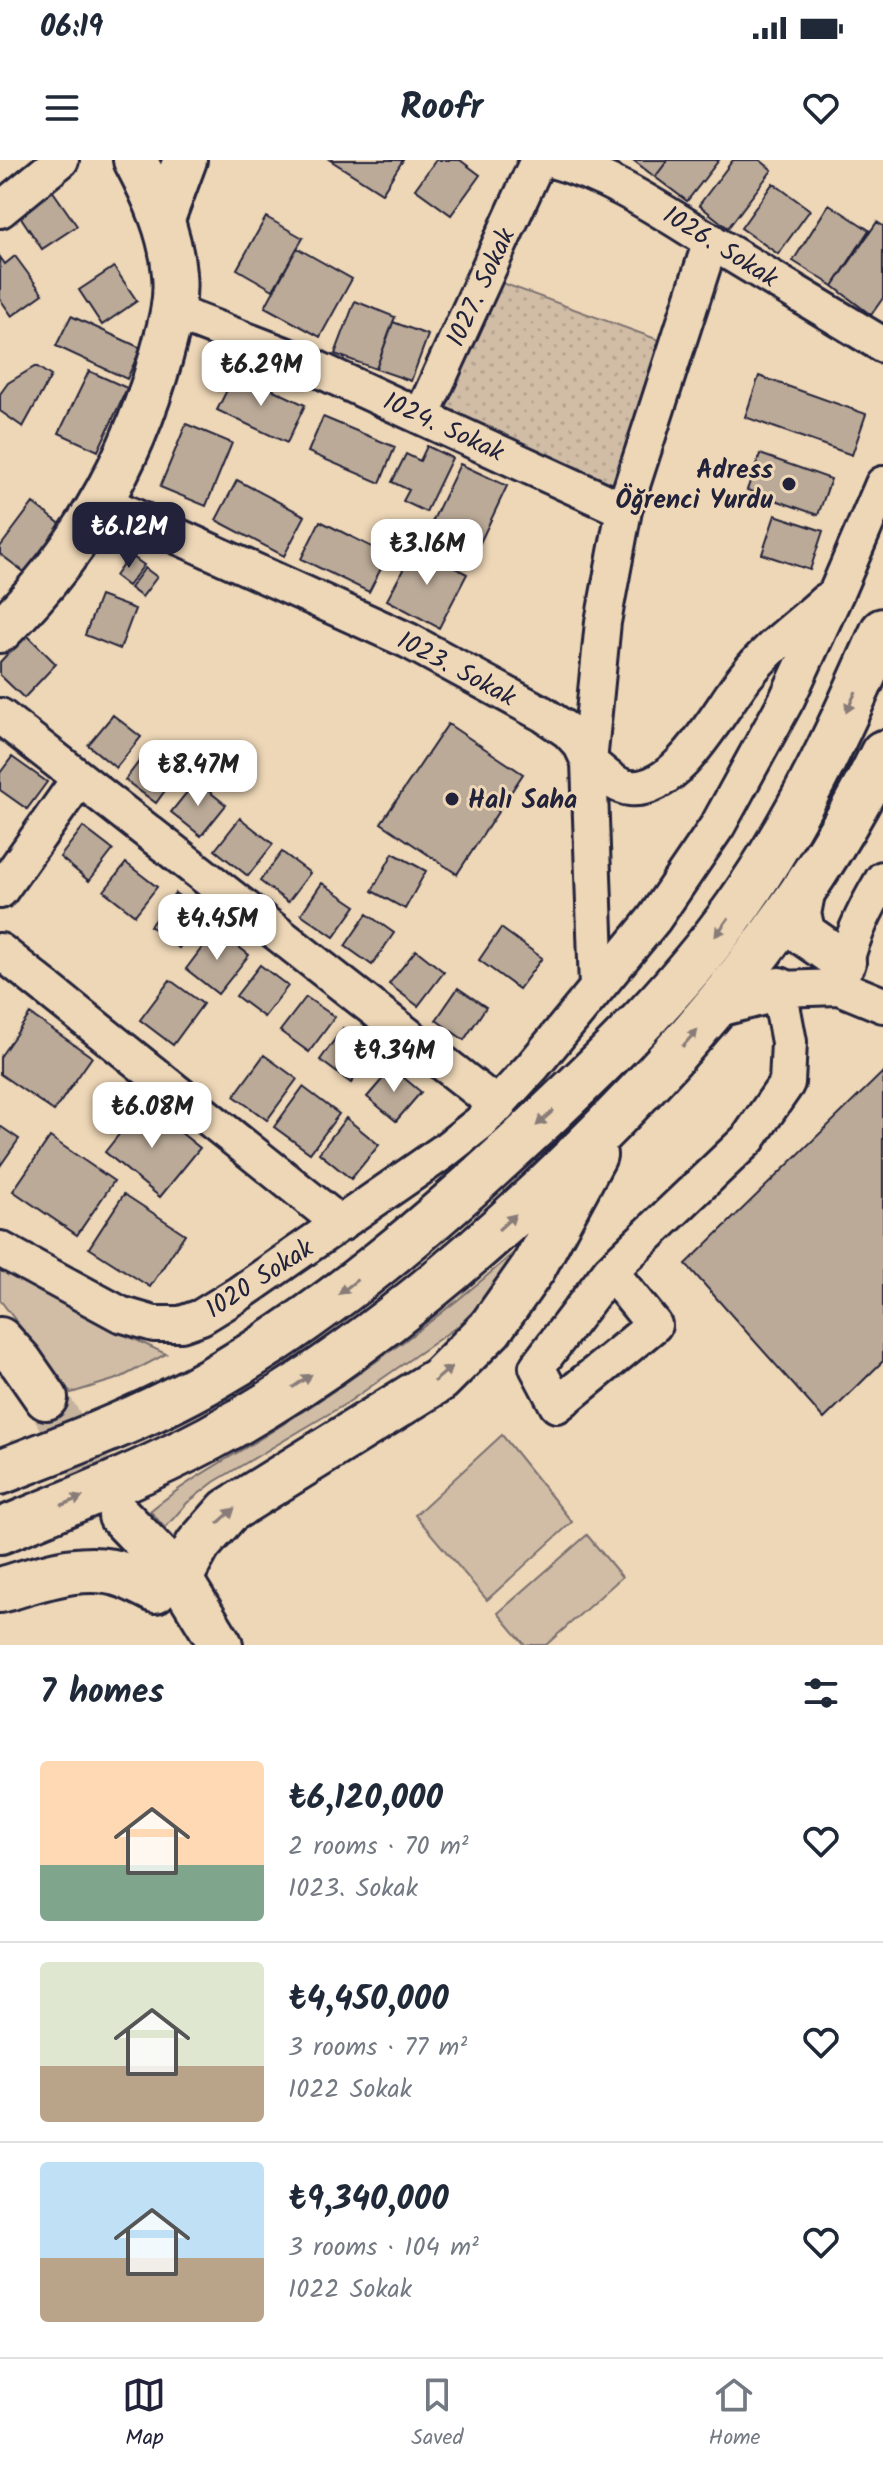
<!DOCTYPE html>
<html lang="en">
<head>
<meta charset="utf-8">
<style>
  :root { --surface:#fff; --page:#f6f6f7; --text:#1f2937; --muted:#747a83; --line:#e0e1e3; --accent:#22223b }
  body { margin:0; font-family:Kalam,sans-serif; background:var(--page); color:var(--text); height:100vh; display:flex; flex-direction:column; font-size:30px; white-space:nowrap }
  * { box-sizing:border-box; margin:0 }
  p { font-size:26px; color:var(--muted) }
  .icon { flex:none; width:44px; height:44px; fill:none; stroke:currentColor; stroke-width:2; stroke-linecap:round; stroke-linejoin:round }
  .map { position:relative; height:1485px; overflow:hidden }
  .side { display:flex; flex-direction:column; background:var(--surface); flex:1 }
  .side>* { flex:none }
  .price { position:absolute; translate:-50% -68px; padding:0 18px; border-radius:16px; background:#fff; color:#222; font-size:26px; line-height:52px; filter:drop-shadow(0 2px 4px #0008) }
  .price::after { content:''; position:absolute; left:50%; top:48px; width:24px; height:18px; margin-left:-12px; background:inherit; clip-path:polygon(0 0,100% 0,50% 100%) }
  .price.selected { background:var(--accent); color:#fff }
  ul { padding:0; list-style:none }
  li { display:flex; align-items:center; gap:24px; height:200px; padding:0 40px }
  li+li { border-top:2px solid var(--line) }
  li span { display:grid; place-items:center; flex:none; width:224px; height:160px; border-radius:8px; color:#555 }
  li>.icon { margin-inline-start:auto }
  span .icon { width:96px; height:96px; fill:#fffc; stroke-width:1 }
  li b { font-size:34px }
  h2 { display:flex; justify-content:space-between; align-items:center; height:96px; padding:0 40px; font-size:34px }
  .status { display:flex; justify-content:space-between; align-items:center; height:56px; padding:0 40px; background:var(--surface); direction:ltr }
  .status svg { height:22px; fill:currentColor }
  header { display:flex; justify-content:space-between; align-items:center; height:104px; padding:0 40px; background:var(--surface); font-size:36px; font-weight:700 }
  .dock { display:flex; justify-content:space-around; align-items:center; height:112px; border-top:2px solid var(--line); background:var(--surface); font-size:22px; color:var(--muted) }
  .dock a { display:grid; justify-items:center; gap:4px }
  .dock .selected { color:var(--accent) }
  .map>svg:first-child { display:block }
</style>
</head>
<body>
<div class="status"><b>06:19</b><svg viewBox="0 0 49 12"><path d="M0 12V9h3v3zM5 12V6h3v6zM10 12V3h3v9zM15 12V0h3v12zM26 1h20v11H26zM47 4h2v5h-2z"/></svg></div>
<header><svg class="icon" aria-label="menu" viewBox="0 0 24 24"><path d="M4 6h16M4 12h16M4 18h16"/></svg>Roofr<svg class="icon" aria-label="heart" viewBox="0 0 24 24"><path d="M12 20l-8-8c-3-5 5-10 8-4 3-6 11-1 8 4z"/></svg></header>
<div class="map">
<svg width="883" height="1485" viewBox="0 0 883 1485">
  <defs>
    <pattern id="park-dots" width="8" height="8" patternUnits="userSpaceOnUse" patternTransform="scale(2)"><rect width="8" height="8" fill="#d1bda5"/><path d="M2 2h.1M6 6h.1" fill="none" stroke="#b3a28f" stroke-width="1.8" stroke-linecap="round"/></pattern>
  </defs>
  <rect width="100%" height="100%" fill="#eed7b7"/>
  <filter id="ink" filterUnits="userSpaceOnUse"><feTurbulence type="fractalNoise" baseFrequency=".0125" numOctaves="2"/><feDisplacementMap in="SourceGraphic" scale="16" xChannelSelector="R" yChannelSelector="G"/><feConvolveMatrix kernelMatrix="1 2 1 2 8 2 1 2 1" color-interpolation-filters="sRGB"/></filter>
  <g filter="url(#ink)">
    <path fill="#d1bda5" stroke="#7a7070" stroke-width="2" d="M520,1087L495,1130L458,1166L347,1243L214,1322L187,1343L165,1368L150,1351C192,1316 236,1295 282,1265C366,1211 446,1154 520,1087Z
      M0,1102L115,1170L166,1194L120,1218L71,1233L0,1140Z
      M502,1275L572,1362L487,1440L415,1355Z
      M587,1375L622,1417L546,1485H525L498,1453Z"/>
    <path fill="url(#park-dots)" stroke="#7a7070" stroke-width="2" d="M497,121L662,181L618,326L441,248Z"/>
    <path fill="#bbaa98" stroke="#22223b" stroke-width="2" d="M330,0H403L382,33Z
      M436,0H460L480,15L451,55L415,29Z
      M633,0H668L655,17Z
      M668,0H719L687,41L655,17Z
      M733,0H760L772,10L728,68L699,45Z
      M773,23L810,50L778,94L741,68Z
      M52,30L77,66L42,89L18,53Z
      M829,44L869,70L833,126L793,101Z
      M266,57L303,78L273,130L237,109Z
      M877,62L883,66V138L871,155L833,126Z
      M297,88L352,119L320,177L265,147Z
      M15,96L43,134L12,156L0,139V97L5,104Z
      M114,107L137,141L102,165L79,130Z
      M355,141L395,157L376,209L335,194Z
      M71,156L141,188L127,219L56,186Z
      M393,162L428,175L411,221L376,209Z
      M36,206L51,216L23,267L0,251V234L8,223Z
      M89,211L127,228L98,291L59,273Z
      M236,212L305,245L287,283L217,250Z
      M759,216L866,254L852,295L745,257Z
      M323,257L395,287L380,323L308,292Z
      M186,264L232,283L206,346L160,327Z
      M427,286L452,298L426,352L403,341L409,330L392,322L406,294L420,301Z
      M760,294L831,319L818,355L747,330Z
      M460,304L507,326L479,385L432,362Z
      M237,320L305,356L284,396L216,360Z
      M33,343L63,366L27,414L0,394V387Z
      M775,355L823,371L810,410L762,394Z
      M320,361L388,395L369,432L301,399Z
      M415,387L467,414L439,468L387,440Z
      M130,395L144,405L128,426L115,416Z
      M145,408L157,417L142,437L130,428Z
      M100,436L135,449L120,489L85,475Z
      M26,474L56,504L24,538L0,515V502Z
      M113,555L141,577L116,608L88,585Z
      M448,564L523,614L457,714L381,663Z
      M150,587L180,610L156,643L125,620Z
      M12,597L47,622L27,649L0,630V613Z
      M196,621L226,645L201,676L171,652Z
      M240,658L273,684L248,716L215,690Z
      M83,667L113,690L89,721L60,697Z
      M282,692L310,713L288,742L260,721Z
      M393,693L426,711L405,749L372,731Z
      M126,703L157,727L135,755L104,731Z
      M322,723L356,746L334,777L301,754Z
      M175,733L204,755L179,788L150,766Z
      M367,754L394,773L372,805L345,786Z
      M501,768L542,798L519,829L479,800Z
      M216,769L249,795L218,834L186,809Z
      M416,790L444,812L418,846L389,824Z
      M260,805L288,826L264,857L236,836Z
      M170,820L203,844L173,885L140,860Z
      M458,828L486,847L464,880L436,860Z
      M306,837L335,857L309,892L280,871Z
      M30,854L92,897L54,951L0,914V897Z
      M343,868L374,891L351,923L320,900Z
      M264,895L297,919L267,960L234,936Z
      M392,908L421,932L396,961L367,937Z
      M883,912V1201L824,1259L686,1104Z
      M303,927L339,954L310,993L274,967Z
      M144,943L200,988L160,1037L105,992Z
      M346,958L379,985L351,1019L319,993Z
      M0,966L19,979L0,1006Z
      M50,977L114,1021L77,1075L13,1031Z
      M124,1034L185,1074L150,1127L89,1088Z"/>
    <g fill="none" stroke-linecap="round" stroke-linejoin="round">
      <path stroke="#c5b39e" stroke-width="42" stroke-dasharray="42 21" stroke-linecap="butt" d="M46,1238L120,1356"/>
      <g stroke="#22223b" stroke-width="40">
        <path id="minor" d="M552,0C613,17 661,51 715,84C771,118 827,151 883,185
          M0,50L61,0
          M711,81L624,350L603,462L589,602C601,611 615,627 630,628C678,633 720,548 745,517C767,488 799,466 826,441
          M173,152L298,200L624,350
          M422,255L538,0
          M102,342L409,481L543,554L568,571L581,585L589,602L597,828
          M0,556L498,946
          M0,731L79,619
          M0,791L341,1064
          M840,825C848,785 862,754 883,719
          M0,1089L120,1154L154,1164H181L201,1157L240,1133L443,992L481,962L533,906L654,759L718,665L787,539L837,431L883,324
          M610,1111L654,1165L557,1245L537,1207L610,1111L748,979L787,923L789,882L779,829L839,827L883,845"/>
      </g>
      <g stroke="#22223b" stroke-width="48">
        <path id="major" d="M163,59L185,0
          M0,471C78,395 132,302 161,197C168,170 177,143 174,114C171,73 154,36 135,0
          M804,728L799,754L804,774L844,802
          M718,845L779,829
          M0,1179L21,1202L46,1238
          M120,1356L180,1418L221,1485"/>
      </g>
      <g stroke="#22223b" stroke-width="50">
        <path id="highway" d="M0,1312C76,1283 154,1254 224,1212C334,1147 433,1062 526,975C607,899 688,821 750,728C804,648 844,560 883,471
          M0,1371C71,1342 142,1314 210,1278C341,1207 458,1111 564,1008C690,886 806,751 883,593
          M180,1418L198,1385L228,1351L440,1219L490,1169L533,1108L594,995
          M0,1430C39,1419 86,1400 126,1416C136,1420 145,1425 155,1430"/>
      </g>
      <use href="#minor" stroke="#eed7b7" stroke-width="34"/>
      <use href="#major" stroke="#eed7b7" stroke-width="42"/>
      <use href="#highway" stroke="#eed7b7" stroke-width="44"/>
    </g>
    <defs><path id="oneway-solid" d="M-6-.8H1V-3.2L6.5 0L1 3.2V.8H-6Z" transform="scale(2)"/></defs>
    <g fill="#887c79">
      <use href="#oneway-solid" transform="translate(851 542) rotate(115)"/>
      <use href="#oneway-solid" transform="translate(722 767) rotate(126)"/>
      <use href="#oneway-solid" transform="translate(690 878) rotate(-49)"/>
      <use href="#oneway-solid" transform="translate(545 958) rotate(138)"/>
      <use href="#oneway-solid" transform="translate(507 1062) rotate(-42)"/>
      <use href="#oneway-solid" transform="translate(348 1127) rotate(142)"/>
      <use href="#oneway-solid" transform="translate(443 1214) rotate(-41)"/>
      <use href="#oneway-solid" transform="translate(302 1221) rotate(-34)"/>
      <use href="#oneway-solid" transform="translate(72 1341) rotate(-22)"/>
      <use href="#oneway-solid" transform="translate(226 1356) rotate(-42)"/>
    </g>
  </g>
  <g fill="#22223b" stroke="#eed7b7" stroke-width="3">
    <circle cx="789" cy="324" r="8"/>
    <circle cx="452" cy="639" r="8"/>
  </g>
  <g text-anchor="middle" stroke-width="6" stroke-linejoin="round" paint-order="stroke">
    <g font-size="26" fill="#22223b" stroke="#eed7b7">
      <text transform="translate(721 86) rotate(32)" y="9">1026. Sokak</text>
      <text transform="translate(480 127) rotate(-65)" y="9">1027. Sokak</text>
      <text transform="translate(444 266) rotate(25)" y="9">1024. Sokak</text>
      <text transform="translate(457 508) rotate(28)" y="9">1023. Sokak</text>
      <text transform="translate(259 1118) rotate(-33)" y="9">1020 Sokak</text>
    </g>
    <g font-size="26" font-weight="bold" fill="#22223b" stroke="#eed7b7" text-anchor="end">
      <text x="773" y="318">Adress<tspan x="773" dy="30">Öğrenci Yurdu</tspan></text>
      <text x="468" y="648" text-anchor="start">Halı Saha</text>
    </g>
  </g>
</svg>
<b class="price" style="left:261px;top:248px">₺6.29M</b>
<b class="price selected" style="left:129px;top:410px">₺6.12M</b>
<b class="price" style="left:427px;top:427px">₺3.16M</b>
<b class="price" style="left:198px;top:648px">₺8.47M</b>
<b class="price" style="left:217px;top:802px">₺4.45M</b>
<b class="price" style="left:394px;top:934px">₺9.34M</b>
<b class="price" style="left:152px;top:990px">₺6.08M</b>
</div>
<section class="side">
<h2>7 homes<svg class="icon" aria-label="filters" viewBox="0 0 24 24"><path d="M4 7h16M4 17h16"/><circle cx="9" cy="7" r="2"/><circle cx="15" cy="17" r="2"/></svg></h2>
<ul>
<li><span style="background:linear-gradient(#ffd9b3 65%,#7fa58c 0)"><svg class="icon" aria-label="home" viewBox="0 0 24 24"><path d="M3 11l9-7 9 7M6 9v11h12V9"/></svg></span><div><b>₺6,120,000</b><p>2 rooms · 70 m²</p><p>1023. Sokak</p></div><svg class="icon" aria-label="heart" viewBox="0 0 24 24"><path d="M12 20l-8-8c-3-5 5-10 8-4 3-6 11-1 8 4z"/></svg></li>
<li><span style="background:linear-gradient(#dfe7d0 65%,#b9a48a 0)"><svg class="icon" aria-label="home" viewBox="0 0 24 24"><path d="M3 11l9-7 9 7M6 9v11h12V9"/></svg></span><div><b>₺4,450,000</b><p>3 rooms · 77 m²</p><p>1022 Sokak</p></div><svg class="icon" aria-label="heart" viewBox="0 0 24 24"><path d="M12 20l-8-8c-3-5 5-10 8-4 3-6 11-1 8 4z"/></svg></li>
<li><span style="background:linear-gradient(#bfe0f5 60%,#b9a48a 0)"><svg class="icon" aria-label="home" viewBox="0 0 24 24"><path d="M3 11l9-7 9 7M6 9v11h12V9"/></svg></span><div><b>₺9,340,000</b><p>3 rooms · 104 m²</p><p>1022 Sokak</p></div><svg class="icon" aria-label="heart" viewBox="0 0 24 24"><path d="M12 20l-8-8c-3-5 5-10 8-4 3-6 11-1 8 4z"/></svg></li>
</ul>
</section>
<nav class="dock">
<a class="selected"><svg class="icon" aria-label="map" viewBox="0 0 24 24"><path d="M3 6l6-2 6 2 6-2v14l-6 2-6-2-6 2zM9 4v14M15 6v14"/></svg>Map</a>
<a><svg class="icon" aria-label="saved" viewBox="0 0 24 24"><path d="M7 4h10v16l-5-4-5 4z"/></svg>Saved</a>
<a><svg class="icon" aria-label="home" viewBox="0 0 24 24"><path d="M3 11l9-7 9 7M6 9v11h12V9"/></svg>Home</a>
</nav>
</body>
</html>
